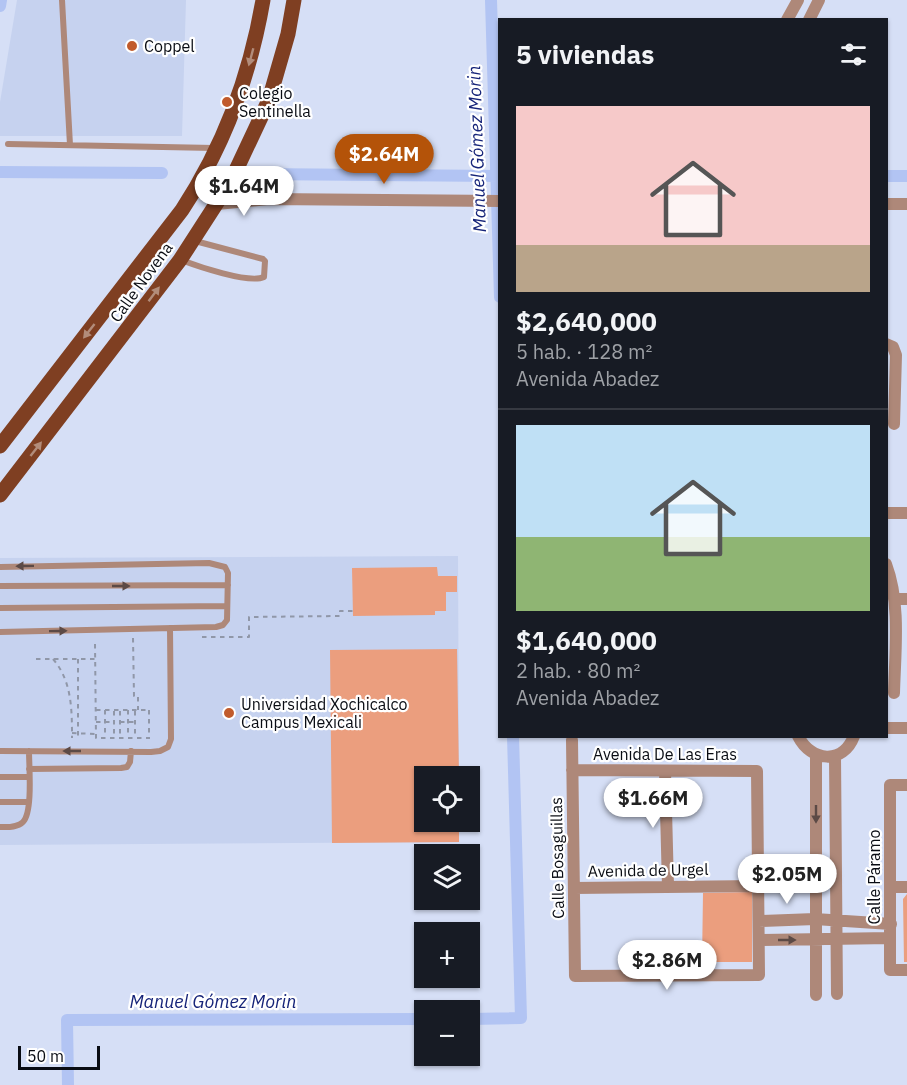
<!DOCTYPE html>
<html lang="es">
<head>
<meta charset="utf-8">
<style>
  :root { --surface:#171b24; --page:#20242c; --text:#f1f3f6; --muted:#9ea1a6; --line:#363941; --accent:#b45309 }
  body { margin:0; font-family:"IBM Plex Sans",sans-serif; background:var(--page); color:var(--text); height:100vh; display:flex; flex-direction:column; font-size:22px; white-space:nowrap }
  * { box-sizing:border-box; margin:0 }
  p { font-size:20px; color:var(--muted) }
  .icon { flex:none; width:33px; height:33px; fill:none; stroke:currentColor; stroke-width:2; stroke-linecap:round; stroke-linejoin:round }
  .map { position:relative; flex:1; overflow:hidden }
  .drawer { position:absolute; left:498px; top:18px; width:390px; height:720px; display:flex; flex-direction:column; background:var(--surface); border-radius:0px; box-shadow:0 2px 4px #0004 }
  .drawer>* { flex:none }
  .tools { position:absolute; left:414px; top:766px; display:grid; gap:12px }
  .tools a { display:grid; place-items:center; width:66px; height:66px; border-radius:0px; background:var(--surface); box-shadow:0 2px 4px #0004; font-size:30px }
  .scale { position:absolute; left:18px; bottom:15px; width:82px; box-sizing:border-box; padding-left:6px; border:3px solid #090c13; border-top:0; font-size:16px; line-height:21px; white-space:nowrap; color:#090c13; -webkit-text-stroke:4px #fff; paint-order:stroke }
  .price { position:absolute; translate:-50% -51px; padding:0 14px; border-radius:21px; background:#fff; color:#222; font-size:20px; line-height:39px; filter:drop-shadow(0 2px 3px #0008) }
  .price::after { content:''; position:absolute; left:50%; top:36px; width:18px; height:14px; margin-left:-9px; background:inherit; clip-path:polygon(0 0,100% 0,50% 100%) }
  .price.current { background:var(--accent); color:#fff }
  ul { padding:0; list-style:none }
  li { display:grid; align-content:center; gap:12px; height:318px; padding:0 18px }
  li+li { border-top:2px solid var(--line) }
  li span { display:grid; place-items:center; height:186px; border-radius:0px; color:#555 }
  li>.icon { margin-inline-start:auto }
  span .icon { width:108px; height:108px; fill:#fffc; stroke-width:1 }
  li b { font-size:26px }
  h2 { display:flex; justify-content:space-between; align-items:center; height:72px; padding:0 18px; font-size:26px }
  .map>svg:first-child { display:block }
</style>
</head>
<body>
<div class="map">
<svg width="907" height="1085" viewBox="0 0 907 1085">
  <rect width="100%" height="100%" fill="#d6dff6"/>
  <path fill="#c6d2ef" d="M17,0H186L182,136H0V102Z
    M458,556L459,777H424V822H459V842L0,845V558Z"/>
  <path fill="#eb9e7e" d="M437,567L438,576H457V592H446V611H435V615L353,616L352,568Z
    M457,649L459,777H424V822H459V842L332,843L330,650Z
    M752,892V962H702L703,893Z
    M907,894V962H904L903,899Z"/>
  <g fill="none" stroke-linecap="round" stroke-linejoin="round">
    <path stroke="#b2c4f3" stroke-width="12" d="M491,0L500,297
      M0,6L1,0
      M0,172L162,173
      M249,174L500,176
      M886,176H907
      M470,1019L521,1018L513,736
      M68,1085L67,1020L424,1019"/>
    <path stroke="#9097a8" stroke-width="2" stroke-dasharray="4.5 4.5" stroke-linecap="butt" d="M202,637H249V617L340,616V611H353
      M133,638L134,696H138V710
      M95,644L96,738H150
      M36,659H95
      M53,659C72,681 72,710 72,738
      M78,659V738
      M96,710H150
      M105,710V737
      M128,710V737
      M149,710V737
      M114,711V738
      M120,711V738
      M135,711V738
      M96,722H114
      M120,722H135
      M72,733L95,734"/>
    <path stroke="#ae8879" stroke-width="6" d="M62,0L70,145
      M8,144L214,148
      M181,260C197,266 249,284 264,277L265,261L263,259L195,241
      M0,567L209,563L225,567L228,573L227,620L223,625L216,627L0,632
      M0,586L228,585
      M0,608L227,606
      M0,751L151,752L160,751L168,747L171,739L170,628
      M29,769L121,768L127,767L130,762L131,751
      M0,777H29
      M0,802H29
      M0,827C7,827 17,828 23,822C33,812 29,766 29,751"/>
    <path stroke="#ae8879" stroke-width="12" d="M787,20L798,0
      M809,20L819,0
      M231,181L268,198
      M217,204L269,199L500,201
      M886,204H907
      M886,344L893,347L896,355L894,424
      M886,513H907
      M886,564C901,604 895,652 894,693
      M894,599H907
      M886,728H907
      M798,736C811,762 843,765 854,736
      M572,740L575,976L759,975L757,771L572,770
      M835,756L837,994
      M665,771L668,887
      M907,785H890V970H907
      M891,887H907
      M574,888L758,886
      M759,921L815,919L891,924
      M759,940L890,938
      M816,995V755"/>
    <path stroke="#7f3f22" stroke-width="15" d="M0,446L182,210C224,146 250,76 263,0
      M0,495L180,260L231,181L269,100L288,34L294,0"/>
  </g>
  <defs><path id="oneway-solid" d="M-6-.8H1V-3.2L6.5 0L1 3.2V.8H-6Z" transform="scale(1.5)"/></defs>
  <g fill="#b28c7a">
    <use href="#oneway-solid" transform="translate(251 57) rotate(105)"/>
    <use href="#oneway-solid" transform="translate(154 294) rotate(-53)"/>
    <use href="#oneway-solid" transform="translate(89 331) rotate(128)"/>
    <use href="#oneway-solid" transform="translate(36 449) rotate(-52)"/>
  </g>
  <g fill="#5c4a46">
    <use href="#oneway-solid" transform="translate(25 566) rotate(179)"/>
    <use href="#oneway-solid" transform="translate(121 586)"/>
    <use href="#oneway-solid" transform="translate(58 631) rotate(-1)"/>
    <use href="#oneway-solid" transform="translate(72 751) rotate(180)"/>
    <use href="#oneway-solid" transform="translate(816 814) rotate(90)"/>
    <use href="#oneway-solid" transform="translate(787 940)"/>
  </g>
  <g fill="#c15b2c" stroke="#fff" stroke-width="2">
    <circle cx="132" cy="46" r="6"/>
    <circle cx="227" cy="102" r="6"/>
    <circle cx="229" cy="713" r="6"/>
  </g>
  <g text-anchor="middle" stroke-width="4.5" stroke-linejoin="round" paint-order="stroke">
    <g font-size="16" fill="#090c13" stroke="#fff" text-anchor="start">
      <text x="144" y="52">Coppel</text>
      <text x="239" y="99">Colegio<tspan x="239" dy="18">Sentinella</tspan></text>
      <text x="241" y="710">Universidad Xochicalco<tspan x="241" dy="18">Campus Mexicali</tspan></text>
    </g>
    <g font-size="16" fill="#090c13" stroke="#fff">
      <text transform="translate(141 282) rotate(-54)" y="6">Calle Novena</text>
      <text x="665" y="760">Avenida De Las Eras</text>
      <text transform="translate(557 858) rotate(-91)" y="6">Calle Bosaguillas</text>
      <text transform="translate(648 870) rotate(-1)" y="6">Avenida de Urgel</text>
      <text transform="translate(874 877) rotate(-90)" y="6">Calle Páramo</text>
    </g>
    <g font-size="18" font-style="italic" fill="#162479" stroke="#fff">
      <text transform="translate(477 149) rotate(-92)" y="6">Manuel Gómez Morin</text>
      <text x="213" y="1008">Manuel Gómez Morin</text>
    </g>
  </g>
</svg>
<div class="tools">
<a><svg class="icon" aria-label="locate" viewBox="0 0 24 24"><circle cx="12" cy="12" r="6"/><path d="M12 2v4M12 18v4M2 12h4M18 12h4"/></svg></a>
<a><svg class="icon" aria-label="layers" viewBox="0 0 24 24"><path d="M12 4l9 5-9 5-9-5zM3 14l9 5 9-5"/></svg></a>
<a>+</a>
<a>−</a>
</div>
<div class="scale">50 m</div>
<b class="price current" style="left:384px;top:185px">$2.64M</b>
<b class="price" style="left:244px;top:217px">$1.64M</b>
<b class="price" style="left:653px;top:829px">$1.66M</b>
<b class="price" style="left:787px;top:905px">$2.05M</b>
<b class="price" style="left:667px;top:991px">$2.86M</b>
<section class="drawer">
<h2>5 viviendas<svg class="icon" aria-label="filters" viewBox="0 0 24 24"><path d="M4 7h16M4 17h16"/><circle cx="9" cy="7" r="2"/><circle cx="15" cy="17" r="2"/></svg></h2>
<ul>
<li><span style="background:linear-gradient(#f6c9c9 75%,#b9a48a 0)"><svg class="icon" aria-label="home" viewBox="0 0 24 24"><path d="M3 11l9-7 9 7M6 9v11h12V9"/></svg></span><div><b>$2,640,000</b><p>5 hab. · 128 m²</p><p>Avenida Abadez</p></div></li>
<li><span style="background:linear-gradient(#bfe0f5 60%,#8fb573 0)"><svg class="icon" aria-label="home" viewBox="0 0 24 24"><path d="M3 11l9-7 9 7M6 9v11h12V9"/></svg></span><div><b>$1,640,000</b><p>2 hab. · 80 m²</p><p>Avenida Abadez</p></div></li>
</ul>
</section>
</div>
</body>
</html>
